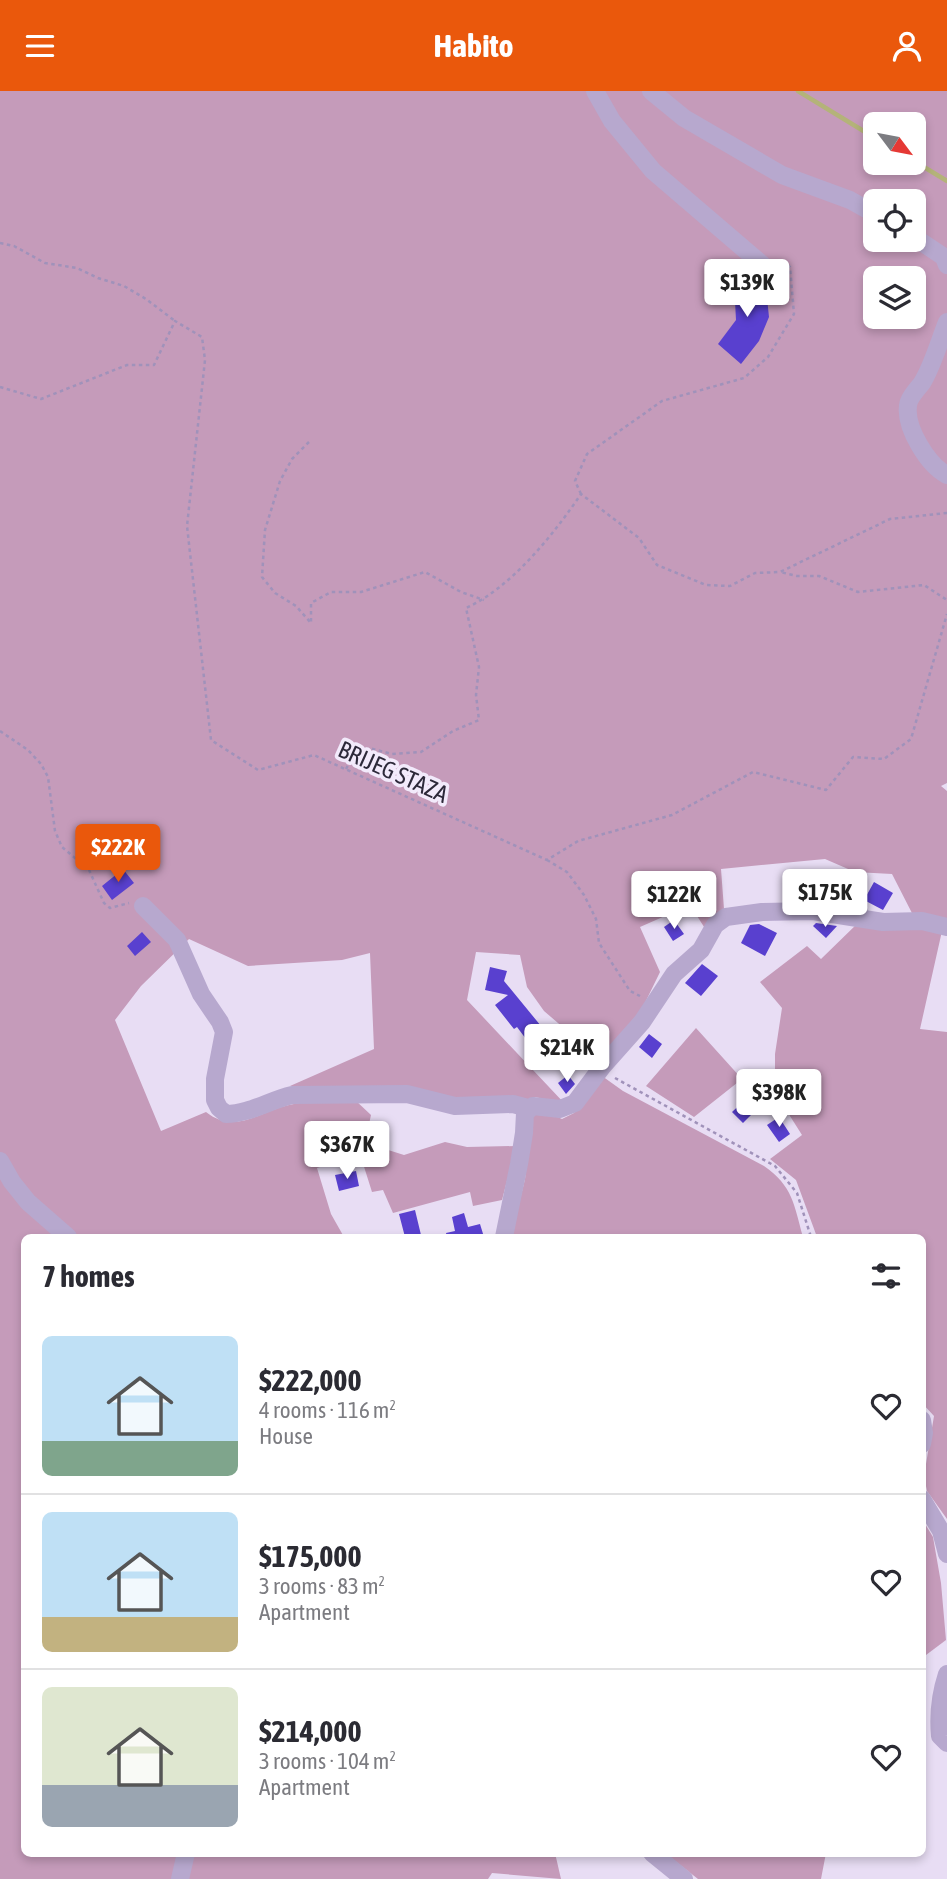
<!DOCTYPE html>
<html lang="en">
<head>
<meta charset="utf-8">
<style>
  :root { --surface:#fff; --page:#f2f2f3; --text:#2b2b33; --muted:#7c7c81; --line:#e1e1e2; --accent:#ea580c }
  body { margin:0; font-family:"Asap Condensed",sans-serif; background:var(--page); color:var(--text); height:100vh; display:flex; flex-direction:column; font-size:26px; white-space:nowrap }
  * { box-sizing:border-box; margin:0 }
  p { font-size:23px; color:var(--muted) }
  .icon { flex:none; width:38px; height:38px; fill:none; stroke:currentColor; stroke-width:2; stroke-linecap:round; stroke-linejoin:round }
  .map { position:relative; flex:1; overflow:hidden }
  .panel { position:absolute; left:21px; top:1143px; width:905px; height:623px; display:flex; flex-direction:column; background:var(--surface); border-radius:10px; box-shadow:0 4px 10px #0003 }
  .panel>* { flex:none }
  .needle { width:46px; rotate:122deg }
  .buttons { position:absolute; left:863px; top:21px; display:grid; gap:14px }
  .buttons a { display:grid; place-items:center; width:63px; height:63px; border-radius:10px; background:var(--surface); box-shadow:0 4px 10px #0003; font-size:35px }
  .price { position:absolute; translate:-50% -60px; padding:0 16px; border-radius:7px; background:#fff; color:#222; font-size:23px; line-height:46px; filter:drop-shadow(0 2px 4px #0008) }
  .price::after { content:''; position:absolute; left:50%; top:42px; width:21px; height:16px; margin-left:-10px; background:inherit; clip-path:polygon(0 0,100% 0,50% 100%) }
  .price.current { background:var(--accent); color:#fff }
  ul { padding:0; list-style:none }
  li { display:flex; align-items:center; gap:21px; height:175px; padding:0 21px }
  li+li { border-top:2px solid var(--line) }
  li span { display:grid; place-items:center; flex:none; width:196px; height:140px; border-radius:10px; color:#555 }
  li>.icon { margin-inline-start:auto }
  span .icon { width:84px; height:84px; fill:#fffc; stroke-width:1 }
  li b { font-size:30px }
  h2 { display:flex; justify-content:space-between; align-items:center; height:84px; padding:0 21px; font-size:30px }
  header { display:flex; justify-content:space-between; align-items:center; height:91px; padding:0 21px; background:var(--accent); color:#fff; font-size:32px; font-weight:700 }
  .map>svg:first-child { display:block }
</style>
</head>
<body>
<header><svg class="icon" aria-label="menu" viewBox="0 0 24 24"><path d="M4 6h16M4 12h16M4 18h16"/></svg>Habito<svg class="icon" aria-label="person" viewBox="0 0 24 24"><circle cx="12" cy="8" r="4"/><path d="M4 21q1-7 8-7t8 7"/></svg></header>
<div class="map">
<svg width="947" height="1788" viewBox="0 0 947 1788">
  <rect width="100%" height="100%" fill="#e8ddf4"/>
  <path fill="#c59bba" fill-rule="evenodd" d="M0,0H947V692L941,695L947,700V832L914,826L892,783L855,781L825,768L721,778L724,818L706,839L690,814L640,836L660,881L642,918L600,968L544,920L527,896L520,864L476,861L467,909L565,1013L535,1006L526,1009H460L396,997L290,995L374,958L370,862L342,869L248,875L189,848L141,895L115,929L161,1040L206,1021C235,1044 259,1021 289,1014C308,1009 334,1010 354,1008L371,1024L368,1038L385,1058L404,1064L445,1051L467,1056L516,1055L502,1109L473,1115L470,1101L393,1122L383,1099L372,1101L360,1063L317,1077L331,1123L344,1146H24V1762H555L561,1788L492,1782L488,1788H0ZM875,33H914V72H875ZM875,110H914V149H875ZM875,187H914V226H875Z
    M859,831L919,835L942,840L920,938L947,941V1428L927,1400L924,1385L934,1325L922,1312V1146H817L796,1089L770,1068L802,1044L771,995L775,981V963L782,917L760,891L807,855L821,868Z
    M696,937L742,988L694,1026L646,995Z
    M602,985L623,1000L764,1075C793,1095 794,1114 803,1146H511L525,1088L532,1027L536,1021L545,1020L562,1028L574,1022Z
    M922,1428L933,1446L941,1492L946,1549L922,1567Z
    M665,1762H826L821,1788H698Z"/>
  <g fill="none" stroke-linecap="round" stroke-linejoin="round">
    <path stroke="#b4b379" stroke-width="4.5" d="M798,0L875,47
      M914,70L947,90"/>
  </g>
  <path fill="#5940cf" d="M765,188L769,226L759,250L741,273L718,253L736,229L734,191Z
    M123,778L134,792L112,809L102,795Z
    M874,791L893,802L883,819L864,809Z
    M674,829L684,843L673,850L664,836Z
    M816,832L837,835L826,847L813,835Z
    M759,833L777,842L765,865L741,852L750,834Z
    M142,841L151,851L135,865L127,855Z
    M702,873L718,885L701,905L685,892Z
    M490,876L507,880L504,890L541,935L543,933L558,953L563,950L575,964L560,976L545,958L538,964L517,936L514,938L495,914L508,904L485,899Z
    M649,943L662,953L652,967L639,956Z
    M568,984L575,993L566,1003L558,992Z
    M748,1006L759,1016L743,1032L732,1021Z
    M779,1026L790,1043L779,1051L767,1034Z
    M356,1080L359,1095L339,1100L335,1084Z
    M415,1119L421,1144L405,1146L399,1123Z
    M464,1122L468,1136L480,1133L484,1146H447L446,1142L455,1140L452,1126Z"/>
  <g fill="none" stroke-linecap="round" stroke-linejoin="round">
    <path stroke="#a092ba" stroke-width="2.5" stroke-dasharray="3.5 3.5" stroke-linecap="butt" d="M0,152L14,155L45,172L77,177L98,187L124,195L146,208L175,230
      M0,296L41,308L127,274H154L175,230L202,246L205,269L187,435L211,649L258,679L314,664L547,769L578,750L672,724L753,681L826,699L853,666L884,668L911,648L947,523
      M309,351L292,368L280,390L265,439L262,486L275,502L296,515L311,532V512L331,501H361L425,481L461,501L484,509
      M581,403L575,390L587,363L662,310L744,287L768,266L794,223L790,176L781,172
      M947,422L890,428L780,481L797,485H819L858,501L924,494L947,509
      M0,640L28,659L41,673L48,686L55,740L62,756L89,779L104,812L110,817L129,812
      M346,678L351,669L369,657L392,663L421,661L453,640L479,629L476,604L479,576L466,517C511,497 554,443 581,403L639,447L657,474L706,494L730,495L755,482L780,481
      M547,769L567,781L584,804L596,828L599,852L630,900L640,905
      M615,987L775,1075L797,1102L811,1146"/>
    <path stroke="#b7a8ce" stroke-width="18" d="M595,0L612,30L653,80L765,176
      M651,0L684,27L782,84L850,109L875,123
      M914,146L944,166L947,174
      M947,231C939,251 933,274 922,292C917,298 908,308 908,315C905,337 928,374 947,384
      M143,815L177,849L201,903L220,931L224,941L215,988V1009L219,1017L226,1023C249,1023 270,1009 292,1004L407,1003L455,1015L513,1013L528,1017
      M0,1070L12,1091L28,1111L68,1146
      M504,1146L519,1073L524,1042L525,1022L533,1015L560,1018L575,1012L602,976L642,931L674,883L701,859L715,834L726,826L762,821L813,820L883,831L922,830L947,836
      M922,1329L924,1342L922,1353
      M922,1408L941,1440L947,1463
      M947,1583C940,1604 938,1623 940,1645L947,1652
      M652,1762L684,1788
      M180,1788L186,1762"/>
  </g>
  <g text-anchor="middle" stroke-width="7" stroke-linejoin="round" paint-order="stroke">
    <g font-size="24" fill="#2d293a" stroke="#f2eafb">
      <text transform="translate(393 681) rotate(24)" y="8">BRIJEG STAZA</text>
    </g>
  </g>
</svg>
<div class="buttons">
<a><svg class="needle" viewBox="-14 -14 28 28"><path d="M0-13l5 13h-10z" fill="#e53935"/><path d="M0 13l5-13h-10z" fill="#7c7c81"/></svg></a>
<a><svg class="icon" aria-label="locate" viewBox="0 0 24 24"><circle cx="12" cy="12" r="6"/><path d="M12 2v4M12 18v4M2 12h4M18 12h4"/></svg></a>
<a><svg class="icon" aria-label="layers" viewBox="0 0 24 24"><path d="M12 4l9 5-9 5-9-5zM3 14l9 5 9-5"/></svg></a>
</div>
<b class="price" style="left:747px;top:228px">$139K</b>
<b class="price current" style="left:118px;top:793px">$222K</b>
<b class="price" style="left:825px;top:838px">$175K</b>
<b class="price" style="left:674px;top:840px">$122K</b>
<b class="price" style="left:567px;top:993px">$214K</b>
<b class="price" style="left:779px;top:1038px">$398K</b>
<b class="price" style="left:347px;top:1090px">$367K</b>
<section class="panel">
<h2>7 homes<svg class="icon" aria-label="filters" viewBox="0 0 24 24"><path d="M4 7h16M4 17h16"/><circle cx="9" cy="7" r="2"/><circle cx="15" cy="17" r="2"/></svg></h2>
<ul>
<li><span style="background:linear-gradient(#bfe0f5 75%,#7fa58c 0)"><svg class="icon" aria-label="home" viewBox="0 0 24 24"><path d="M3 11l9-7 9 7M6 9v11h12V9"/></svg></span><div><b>$222,000</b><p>4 rooms · 116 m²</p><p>House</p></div><svg class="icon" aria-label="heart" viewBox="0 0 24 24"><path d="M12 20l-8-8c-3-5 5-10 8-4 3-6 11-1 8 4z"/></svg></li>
<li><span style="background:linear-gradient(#bfe0f5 75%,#c2b280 0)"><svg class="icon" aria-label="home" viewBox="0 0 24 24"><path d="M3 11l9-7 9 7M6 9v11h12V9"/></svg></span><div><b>$175,000</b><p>3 rooms · 83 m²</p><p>Apartment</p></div><svg class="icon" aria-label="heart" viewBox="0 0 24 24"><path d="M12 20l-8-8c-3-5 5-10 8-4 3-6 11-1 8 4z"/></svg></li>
<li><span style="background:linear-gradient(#dfe7d0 70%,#9aa5b1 0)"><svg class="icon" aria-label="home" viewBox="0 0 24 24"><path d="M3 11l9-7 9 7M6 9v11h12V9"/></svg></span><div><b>$214,000</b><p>3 rooms · 104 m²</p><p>Apartment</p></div><svg class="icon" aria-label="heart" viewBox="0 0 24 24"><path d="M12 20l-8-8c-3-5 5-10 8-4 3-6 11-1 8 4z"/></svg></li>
</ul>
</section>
</div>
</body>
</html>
